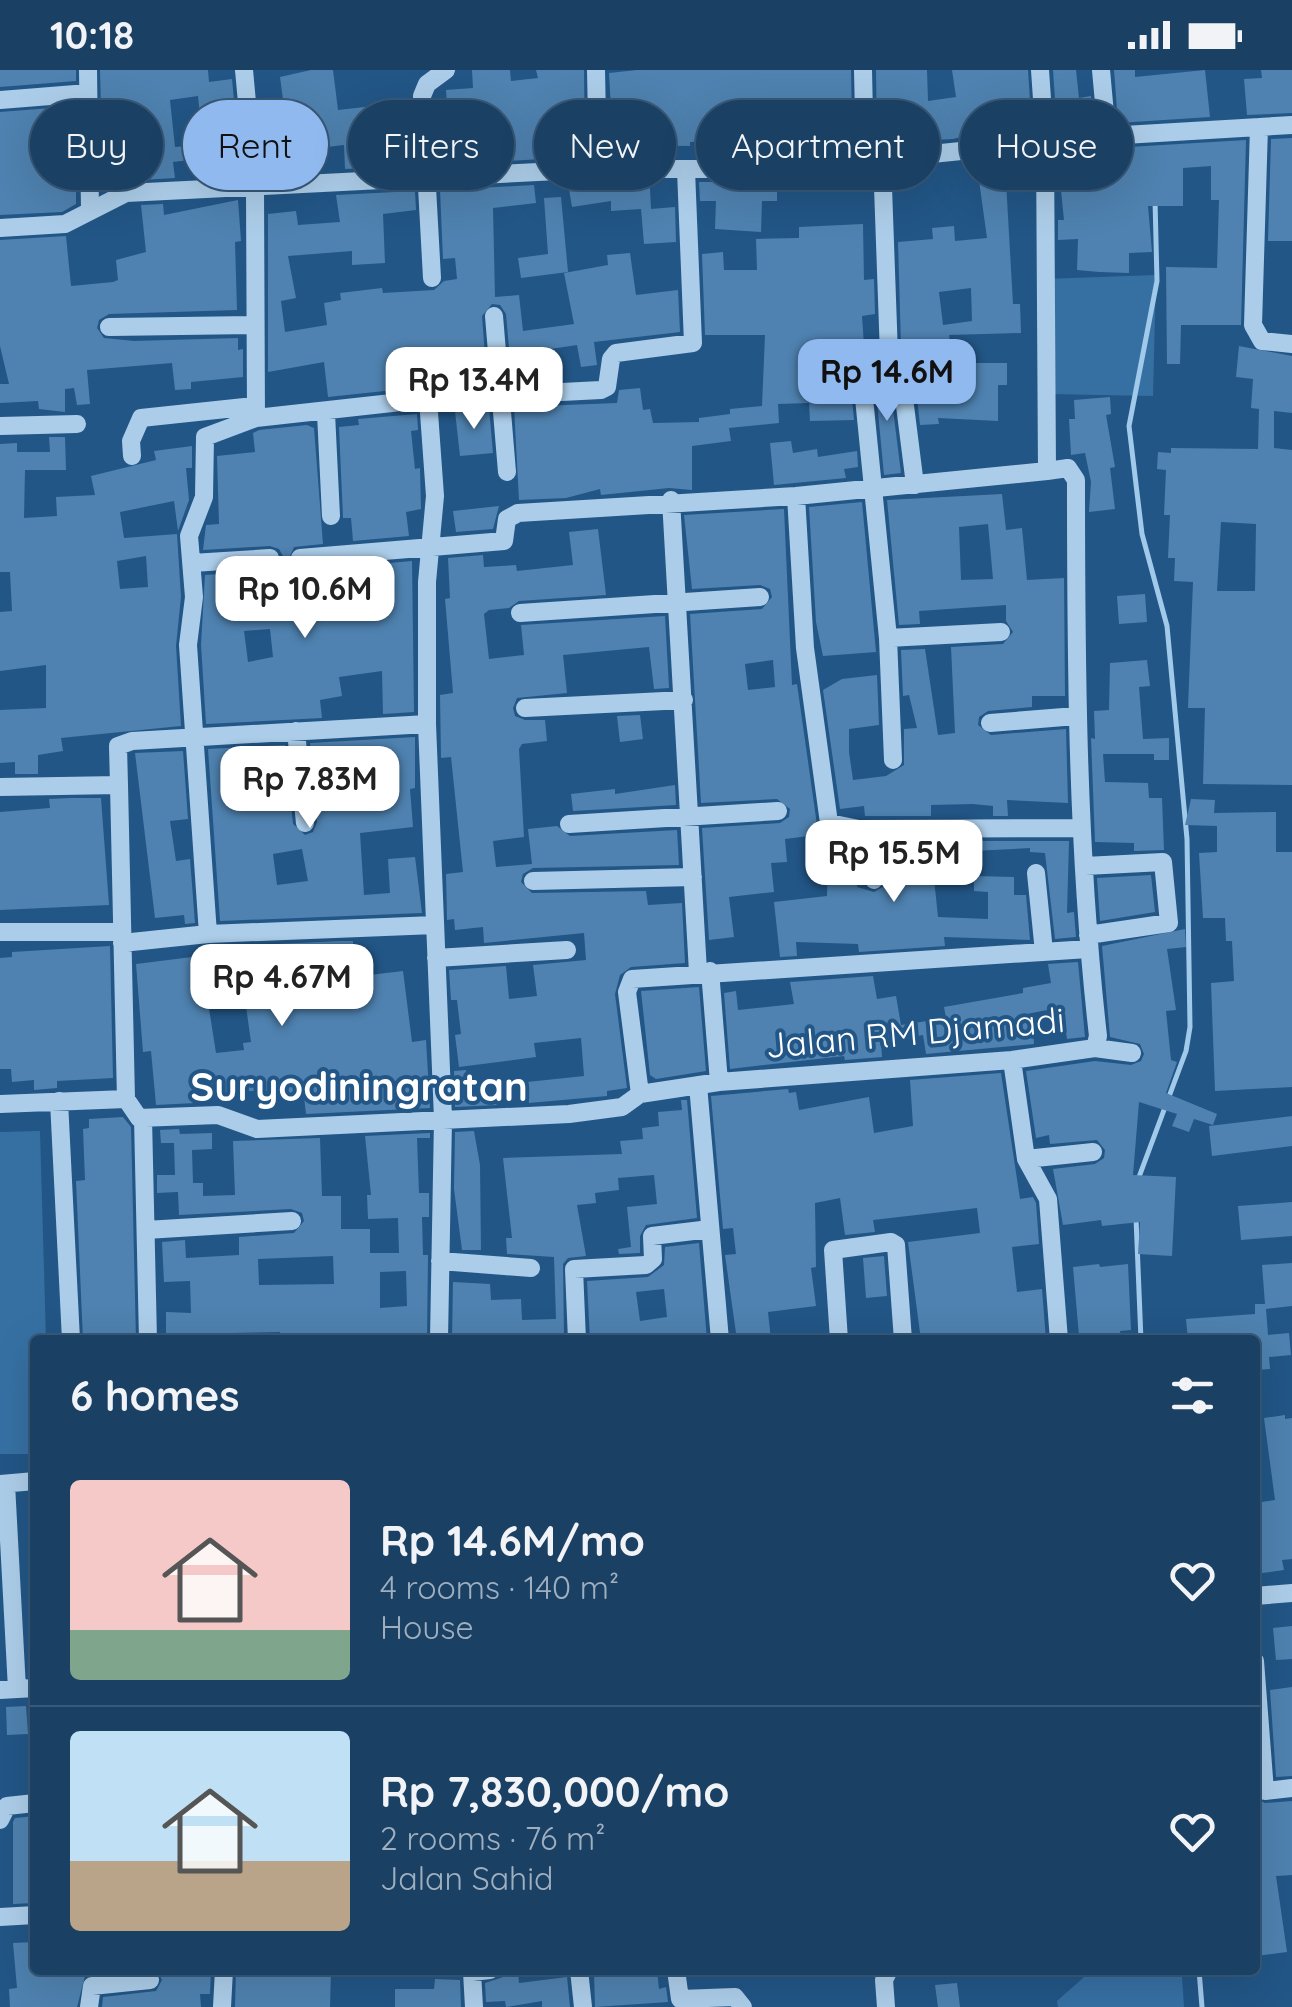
<!DOCTYPE html>
<html lang="en">
<head>
<meta charset="utf-8">
<style>
  :root { --surface:#1a4064; --page:#274b6d; --text:#f1f3f6; --muted:#9fafbf; --line:#385978; --accent:#90b9f0 }
  body { margin:0; font-family:Quicksand,sans-serif; background:var(--page); color:var(--text); height:100vh; display:flex; flex-direction:column; font-size:38px; white-space:nowrap }
  * { box-sizing:border-box; margin:0 }
  p { font-size:32px; color:var(--muted) }
  .icon { flex:none; width:55px; height:55px; fill:none; stroke:currentColor; stroke-width:2; stroke-linecap:round; stroke-linejoin:round }
  .map { position:relative; flex:1; overflow:hidden }
  .sheet { position:absolute; left:30px; top:1265px; width:1230px; height:640px; display:flex; flex-direction:column; background:var(--surface); border-radius:10px; box-shadow:0 10px 40px #0002,0 0 0 2px var(--line) }
  .sheet>* { flex:none }
  .guide { position:absolute; left:30px; top:30px; width:1232px; height:90px; display:flex; gap:20px }
  .price { position:absolute; translate:-50% -85px; padding:0 22px; border-radius:20px; background:#fff; color:#222; font-size:32px; line-height:65px; filter:drop-shadow(0 2px 5px #0008) }
  .price::after { content:''; position:absolute; left:50%; top:60px; width:30px; height:22px; margin-left:-15px; background:inherit; clip-path:polygon(0 0,100% 0,50% 100%) }
  .price.current { background:var(--accent); color:#111 }
  ul { padding:0; list-style:none }
  li { display:flex; align-items:center; gap:30px; height:250px; padding:0 40px }
  li+li { border-top:2px solid var(--line) }
  li span { display:grid; place-items:center; flex:none; width:280px; height:200px; border-radius:10px; color:#555 }
  li>.icon { margin-inline-start:auto }
  span .icon { width:120px; height:120px; fill:#fffc; stroke-width:1 }
  li b { font-size:42px }
  h2 { display:flex; justify-content:space-between; align-items:center; height:120px; padding:0 40px; font-size:42px }
  .chip { padding:0 35px; border-radius:45px; background:var(--surface); box-shadow:0 10px 40px #0002,0 0 0 2px var(--line); font-size:35px; line-height:90px }
  .chip.current { background:var(--accent); color:#111 }
  .status { display:flex; justify-content:space-between; align-items:center; height:70px; padding:0 50px; background:var(--surface); direction:ltr }
  .status svg { height:28px; fill:currentColor }
  .map>svg:first-child { display:block }
</style>
</head>
<body>
<div class="status"><b>10:18</b><svg viewBox="0 0 49 12"><path d="M0 12V9h3v3zM5 12V6h3v6zM10 12V3h3v9zM15 12V0h3v12zM26 1h20v11H26zM47 4h2v5h-2z"/></svg></div>
<div class="map">
<svg width="1292" height="1937" viewBox="0 0 1292 1937">
  <rect width="100%" height="100%" fill="#225686"/>
  <path fill="#3670a3" d="M1156,205L1153,326L1046,324L1044,209Z
    M40,1061L46,1270H35V1384H0V1062Z
    M1092,1900H1140L1141,1905L1182,1907L1184,1937H1058L1057,1931Z"/>
  <g fill="none" stroke-linecap="round" stroke-linejoin="round">
    <path stroke="#a0c9ea" stroke-width="5" d="M1139,1107L1186,981L1190,957L1187,769L1167,556L1142,464L1129,356L1157,211L1155,130
      M1136,1148L1141,1270
      M1199,1900L1202,1937"/>
  </g>
  <path fill="#4f82b0" fill-rule="evenodd" d="M0,0H76V11L0,17Z
    M100,0H208L209,12L232,9L239,84L173,92L175,108L125,111L103,121ZM198,26L203,75L175,77L170,30Z
    M311,0H333L338,40L409,32L413,96L345,99L344,75L292,81L295,102L267,103L260,40L284,37L280,7Z
    M472,0H510L511,11L538,8L536,0H584L585,87L569,88L568,69L540,72L542,89L438,95L435,34H447L446,20L473,18Z
    M637,0H851L852,55H805L806,59L764,66L765,86H739L738,70L690,72V76L613,75L609,3Z
    M876,0H927L928,31L956,27L952,0H1028L1032,61L1003,64L1001,44L973,48L976,63L953,69L877,73Z
    M1053,0H1076L1079,28L1091,26L1093,55L1057,59Z
    M1114,0H1135V7L1205,0L1210,47L1118,53Z
    M1261,0H1292V43L1247,45L1244,9L1262,8Z
    M76,36V134L62,142L0,145V42Z
    M1292,68V171H1268L1271,69Z
    M1246,70L1241,255H1181L1180,294H1167L1166,197L1217,198L1219,130H1211V96L1183,98V136H1148L1152,182L1129,183V203L1099,202L1077,200L1078,169L1058,170V150H1064L1058,91L1101,84V90L1129,89V77Z
    M1005,94L1013,234H1020L1021,263L949,265L950,272L901,276L898,172L933,169L932,158L954,156L955,171L987,168L977,96ZM971,218L972,251L943,255L939,222Z
    M588,112L590,119L650,118L651,139L675,137L676,172L644,174L641,139L611,141V131L572,137L568,113Z
    M699,112H777V131H762L761,162L715,159L716,131H700Z
    M534,115L536,133L493,138L495,227L519,225L523,261L574,254L564,203L608,195L607,185L630,183L636,225L678,220L680,262L594,272L597,295L581,297L577,275L524,283L527,311L512,312L506,244L500,235L492,234L482,246L487,313L469,314L468,308L438,313L437,305L393,312L394,320L328,327L324,292L268,302V144L296,141L298,155L340,152L336,125L415,121L416,140L383,144L385,193L352,195V181L288,186L296,228L281,231L285,262L327,255L324,233L341,230L340,223L382,218L383,223L434,220L444,211L457,209L455,188L443,189L440,120Z
    M561,127L568,202L521,208L518,188L548,184L544,128Z
    M238,130L241,171L235,172L237,240L109,244L99,250L97,258L104,268L134,271L238,268V280L243,279V307L191,312V319L175,320L172,293L87,300L90,334L77,335L74,318L65,319V342L39,339L38,331L0,333V314H9L0,276V170L66,166L71,216L113,212L118,210L116,190L146,182L141,135L163,134L164,145Z
    M863,154L864,210L874,209L875,244L862,246L864,275L854,282L849,295L854,350L810,351L809,333L778,334L779,353L729,358L731,371L692,376V420L669,418L601,425L600,419L566,428L519,430L514,337L617,333L619,320L640,318L643,340L650,339L653,353L699,352V348L730,344V339L762,336L765,265H705L702,184L723,182L724,200H757L756,169L799,168V157Z
    M1239,276L1292,286V343L1274,341V378L1292,380V715L1203,714L1205,638H1188L1193,512L1174,511L1175,488H1168L1170,445H1164L1166,400L1157,399L1158,382L1171,383V378L1258,379L1259,339L1251,338L1253,309L1236,307ZM1221,452L1256,454L1255,521H1217Z
    M968,293H1007V315H998V351L938,348L939,354L920,355L917,328L944,327L945,317L968,318Z
    M874,300H888L901,403L884,405Z
    M1110,327L1111,344L1106,345L1115,397L1110,398L1115,439L1089,442L1091,412L1085,383L1071,385L1069,349H1075L1074,330Z
    M489,338L493,383L460,386L455,341Z
    M417,344L418,360L411,361L415,399L420,398L421,439L406,442L409,466L353,471L351,448H343L339,357L359,355L358,349Z
    M307,355L314,358L323,474L294,477L287,493L279,479L270,476L203,480L206,455L219,454L217,386L255,382L253,363L259,360Z
    M49,367H65L66,400H25L24,448L57,446L56,427L95,425L91,406L156,390L154,381L192,376V398H186L189,430L178,461L174,431L120,442L124,468L177,464L181,527L176,576L181,656L61,668L63,681L38,685V704H15V692L0,693V640L46,638V595L0,601V542L12,541L10,502H0V374L17,373V382H50ZM146,486L148,517L120,519L117,491Z
    M791,371L793,383L817,379L818,387L857,381L858,397L844,399L846,408L774,415L770,373Z
    M1002,424L1006,460L1022,458L1027,510L1064,508L1065,626H1032V637L988,641L979,647L978,655L991,665L1066,659L1068,733L1007,730L1008,746H993V736L973,734L931,735V746H865L864,736L840,739L823,620L842,609L877,605L879,655L849,659V682L853,710L886,706L904,695V659L917,658L909,625L903,626L901,580L925,579L938,665L955,663L951,577L1003,574L1013,562L1006,551V535L919,541L920,554L899,555L887,430ZM988,454L993,509L961,510L959,457Z
    M862,432L876,582L823,586L816,552L809,437Z
    M499,436L493,459L456,462L453,441Z
    M784,439L792,615L797,614L817,755L824,764L785,769L787,792L771,793L774,822L729,827L734,867L709,870L702,758L780,753L789,747L790,739L777,729L701,733L690,544L762,539L772,527L770,519L760,515L692,519L684,445ZM773,590L775,617L748,620L745,594Z
    M598,459L606,525L519,531L509,538L489,540L484,544L489,589L524,585L521,555L665,546L669,618L654,619L649,577L563,585L567,623L517,628L513,638L515,646L525,650H545L547,671L522,674L519,679L524,767L493,771L496,797L532,794L528,759L557,756L570,766L677,760L679,795L533,798L523,804L521,812L532,823L646,821L648,835L682,833L685,893L631,897L620,905L615,924L627,1018L607,1021V1026L529,1033L527,1012L584,1006L581,968L534,973L536,987L459,997L455,965L461,964L457,930H451L449,900L506,896L509,929L537,926L533,895L586,890L584,863L484,873L483,857L455,860L454,849L447,850L446,804L463,802L451,687L441,688L440,625L453,623L445,529L450,528L448,488L483,485L484,497L516,495L517,501L573,495L569,462Z
    M412,491L414,642L383,644L382,601L339,607L342,626L320,630L322,648L206,654L201,575L205,505L260,501L270,518H299L308,513L311,500ZM270,559L273,587L248,592L244,561Z
    M1145,524L1147,552L1119,554L1117,526Z
    M1147,590L1150,616L1139,617L1143,669L1169,668V690H1154V684H1103L1105,712L1148,713L1149,728H1162L1164,780L1134,781V773L1095,772L1091,668L1095,669L1094,641L1109,640L1110,593Z
    M640,645L643,669L620,672L617,646Z
    M415,667V718L410,719L413,757L360,763L364,825L390,823L388,789L415,787L422,843L220,851L208,679L285,675L293,754L305,765L313,762L317,752L310,673ZM302,779L308,811L277,815L273,784Z
    M183,681L188,749L170,751L176,791L190,789L195,853L185,854L184,845L155,848L135,683Z
    M675,715L676,735L573,741L571,724L615,719V724Z
    M71,728H101L109,835L0,840V742L50,738L49,729Z
    M1191,729L1215,730L1214,743L1276,742V782H1292V1017L1215,1021L1211,913L1234,911L1232,871H1226L1225,848H1203L1199,783L1217,782V756L1185,755Z
    M818,766L858,771L857,817L874,822L886,815L884,771H944L933,799L938,847L988,849V822L974,821V806L1014,807V825H1026L1030,870L944,867L945,876L859,882L858,874L796,872L797,886L780,887L774,832L827,826L828,783H818Z
    M974,771H1069L1067,843L1074,842L1076,867L1055,869L1045,783L1030,782V778L973,781Z
    M1151,805L1155,842L1100,851L1097,808Z
    M1185,859L1186,877L1167,879L1176,940L1166,941L1171,990L1177,992L1166,1023L1217,1044L1213,1055L1194,1049L1189,1062L1172,1056L1177,1044L1139,1032L1133,1105L1176,1107L1172,1186L1138,1184L1140,1152L1102,1156L1101,1150L1063,1155L1053,1099L1095,1094L1104,1088L1105,1080L1097,1070L1050,1074L1049,1065L1036,1068L1026,1001L1095,991L1131,995L1141,991L1144,984L1140,974L1110,967L1102,876Z
    M340,871H353V907L403,901L412,972L426,970L430,1038L306,1044L304,1027L275,1030L274,1021H248L194,1027L195,1033L156,1035L151,981L143,982L136,894L208,885L207,877ZM271,888L276,921L246,925L241,892ZM245,929L251,972L243,973L244,980L216,983L208,932Z
    M110,876L113,1008L57,1011V1018L34,1020V1010L12,1012L11,999H0V888L12,887V882Z
    M1078,892L1085,967L1067,969L1062,937L1032,943L1034,974L926,984L923,965L881,972L882,987L845,990L844,986L730,999L724,923L736,921L738,940L794,934L790,912L873,906L877,929L896,926L901,955L946,948L944,937L1023,923V918L1051,913L1048,894Z
    M699,917L706,1001L656,1009L650,1005L641,921Z
    M466,1000L468,1027L496,1024L497,1035L455,1037L454,1001Z
    M1001,1003L1020,1129L1033,1127L1036,1133L1039,1174L1012,1177L1017,1222L1042,1219L1046,1270H921L908,1172L980,1163L977,1138L873,1150L875,1162L845,1165L840,1128L815,1133L816,1197L811,1198L816,1236L768,1242L771,1270H737L725,1185L736,1184L733,1158L723,1159L711,1026L788,1019L789,1023L796,1022L799,1040L869,1027L874,1063L913,1056L910,1010Z
    M681,1030H687L697,1148L646,1155L640,1166V1183L619,1184L618,1179L631,1177L627,1137L657,1134L654,1105L618,1108L619,1120L595,1123L596,1133L577,1135L586,1186L568,1188L563,1194L564,1268L502,1270V1263L452,1270L453,1212L490,1214L491,1230L521,1229L522,1250L556,1249L554,1187L507,1184L506,1168H512L503,1088L622,1084L620,1071L643,1069L642,1058L659,1056L658,1042L682,1040Z
    M1292,1046V1076L1212,1086L1209,1056Z
    M123,1047L131,1057L136,1270H83L76,1111L85,1110L83,1059L89,1058V1049Z
    M179,1059L180,1064L212,1063V1079L192,1080L193,1113H203V1126L235,1125L233,1071L320,1068L322,1126H341V1159H370V1183H399L398,1148L368,1149L367,1125H371L365,1066L430,1063V1068H417L419,1123H429V1147H422L423,1185H428L427,1270H281L280,1262L230,1263V1270H166V1242L191,1243L190,1211L164,1212L162,1172L185,1170L186,1188L239,1185V1167L294,1163L304,1151L302,1143L291,1139L179,1145L178,1122L157,1123V1105H175L174,1073H161L160,1060ZM333,1186L334,1214L259,1215L258,1189ZM406,1201L407,1236L380,1238V1202Z
    M474,1061L480,1095L481,1180H462L454,1119L455,1062Z
    M1292,1132V1166L1241,1170L1238,1136Z
    M699,1173L707,1270H667L666,1265L590,1270L587,1211L648,1207L664,1195L665,1177ZM664,1219L667,1247L640,1251L636,1222Z
    M884,1186L887,1226L866,1228L863,1188Z
    M1292,1193V1236L1266,1239L1268,1265L1289,1263L1291,1285L1269,1287L1270,1299L1255,1300V1270H1188L1186,1249L1255,1244V1234H1265L1262,1195Z
    M1099,1194L1100,1197L1128,1194L1131,1260L1120,1261L1121,1270H1083L1079,1266L1073,1197Z
    M1285,1345V1349L1292,1348V1489L1282,1490L1284,1500L1255,1504V1433L1275,1430L1264,1348Z
    M1292,1556V1589L1276,1590L1273,1558Z
    M1292,1617V1706L1276,1707L1270,1620Z
    M26,1636L28,1664L7,1665L6,1637Z
    M1255,1728L1265,1733L1292,1731V1805L1276,1806L1287,1882L1255,1886Z
    M35,1746V1833L13,1834V1752L15,1748Z
    M35,1872V1900H125L85,1906L77,1937H10L9,1919L17,1918L13,1873Z
    M157,1900H211L210,1924H200L201,1937H102L103,1927L156,1921L162,1910Z
    M236,1900H331L330,1937H235Z
    M633,1900H657L659,1919L666,1917L668,1932L595,1937L594,1902Z
    M518,1902L519,1913L567,1907L570,1937H542V1931L506,1937L505,1931L486,1932L485,1913Z
    M435,1909L460,1910L461,1937H395V1919H434Z
    M957,1913L960,1937H938L935,1915Z"/>
  <g fill="none" stroke-linecap="round" stroke-linejoin="round">
    <path stroke="#accde9" stroke-width="18" d="M88,0L90,140
      M244,0L255,119L256,348L428,329L601,320L607,317L611,289L616,283L693,273L686,100
      M596,0L598,99
      M863,0L865,91
      M1101,0L1107,66
      M0,30L88,23
      M1259,57L1253,255L1262,271L1292,274
      M882,89L889,285
      M0,158L65,154L126,123L598,99H786L1107,66L1292,55
      M432,208L422,26L427,14L446,0
      M494,246L507,402
      M109,257L253,255
      M428,329L435,426L427,512V654L443,1049L439,1270
      M326,343L331,446
      M0,356L77,354
      M132,386L131,371L141,348L254,336
      M915,415L899,288L865,287L861,298L888,568L1001,562
      M796,426L805,578L829,753L859,759L1082,758
      M671,430L698,902
      M192,493L270,488L274,506L298,505L300,488L504,471L507,449L518,443L796,426L1047,401
      M520,543L760,527
      M888,568L893,690
      M525,638L684,630
      M990,653L1076,646
      M296,661L305,753
      M119,715L118,676L132,671L427,654
      M0,717L119,715L126,1029L139,1048L218,1045L257,1059L569,1044L622,1037L640,1024L719,1012L1012,990L1095,978L1098,966C1077,782 1076,596 1076,410L1068,398L1047,401L1045,73L1040,0
      M569,754L778,741
      M870,759L874,810
      M1085,796L1163,792L1169,853L1088,865
      M1036,803L1044,882
      M533,811L693,807
      M0,862H122
      M208,864L435,855
      M122,873L208,864L188,575L194,527L189,466L204,427L205,367L256,348
      M436,888L567,880
      M710,901L719,1012
      M1095,978L1132,983
      M1012,990L1026,1089L1048,1129L1059,1270
      M698,1015L720,1270
      M640,1024L627,922L632,909L1088,879
      M59,1031L71,1270
      M0,1034L126,1029
      M143,1048L148,1270
      M1026,1089L1093,1082
      M146,1160L292,1151
      M440,1191L531,1198
      M577,1270L574,1199L646,1195L653,1189L652,1166L710,1159
      M839,1270L833,1180L891,1172L896,1175L903,1270
      M0,1414L35,1411
      M6,1414L17,1619
      M1255,1526L1292,1523
      M1255,1591L1265,1721L1292,1718
      M0,1620L35,1618
      M0,1750L7,1736L35,1733
      M0,1847L35,1845
      M579,1900L583,1937
      M676,1900L680,1929L735,1927L743,1937
      M89,1937L92,1916L150,1910
      M222,1937L224,1900
      M474,1937L472,1902L490,1900
      M886,1937L884,1910L889,1900"/>
  </g>
  <g text-anchor="middle" stroke-width="8" stroke-linejoin="round" paint-order="stroke">
    <g font-size="35" fill="#fff" stroke="#225686">
      <text transform="translate(915 963) rotate(-5)" y="12">Jalan RM Djamadi</text>
    </g>
    <g font-size="40" font-weight="bold" fill="#fff" stroke="#225686">
      <text x="359" y="1031">Suryodiningratan</text>
    </g>
  </g>
</svg>
<b class="price current" style="left:887px;top:354px">Rp 14.6M</b>
<b class="price" style="left:474px;top:362px">Rp 13.4M</b>
<b class="price" style="left:305px;top:571px">Rp 10.6M</b>
<b class="price" style="left:310px;top:761px">Rp 7.83M</b>
<b class="price" style="left:894px;top:835px">Rp 15.5M</b>
<b class="price" style="left:282px;top:959px">Rp 4.67M</b>
<div class="guide">
<a class="chip">Buy</a>
<a class="chip current">Rent</a>
<a class="chip">Filters</a>
<a class="chip">New</a>
<a class="chip">Apartment</a>
<a class="chip">House</a>
</div>
<section class="sheet">
<h2>6 homes<svg class="icon" aria-label="filters" viewBox="0 0 24 24"><path d="M4 7h16M4 17h16"/><circle cx="9" cy="7" r="2"/><circle cx="15" cy="17" r="2"/></svg></h2>
<ul>
<li><span style="background:linear-gradient(#f6c9c9 75%,#7fa58c 0)"><svg class="icon" aria-label="home" viewBox="0 0 24 24"><path d="M3 11l9-7 9 7M6 9v11h12V9"/></svg></span><div><b>Rp 14.6M/mo</b><p>4 rooms · 140 m²</p><p>House</p></div><svg class="icon" aria-label="heart" viewBox="0 0 24 24"><path d="M12 20l-8-8c-3-5 5-10 8-4 3-6 11-1 8 4z"/></svg></li>
<li><span style="background:linear-gradient(#bfe0f5 65%,#b9a48a 0)"><svg class="icon" aria-label="home" viewBox="0 0 24 24"><path d="M3 11l9-7 9 7M6 9v11h12V9"/></svg></span><div><b>Rp 7,830,000/mo</b><p>2 rooms · 76 m²</p><p>Jalan Sahid</p></div><svg class="icon" aria-label="heart" viewBox="0 0 24 24"><path d="M12 20l-8-8c-3-5 5-10 8-4 3-6 11-1 8 4z"/></svg></li>
</ul>
</section>
</div>
</body>
</html>
